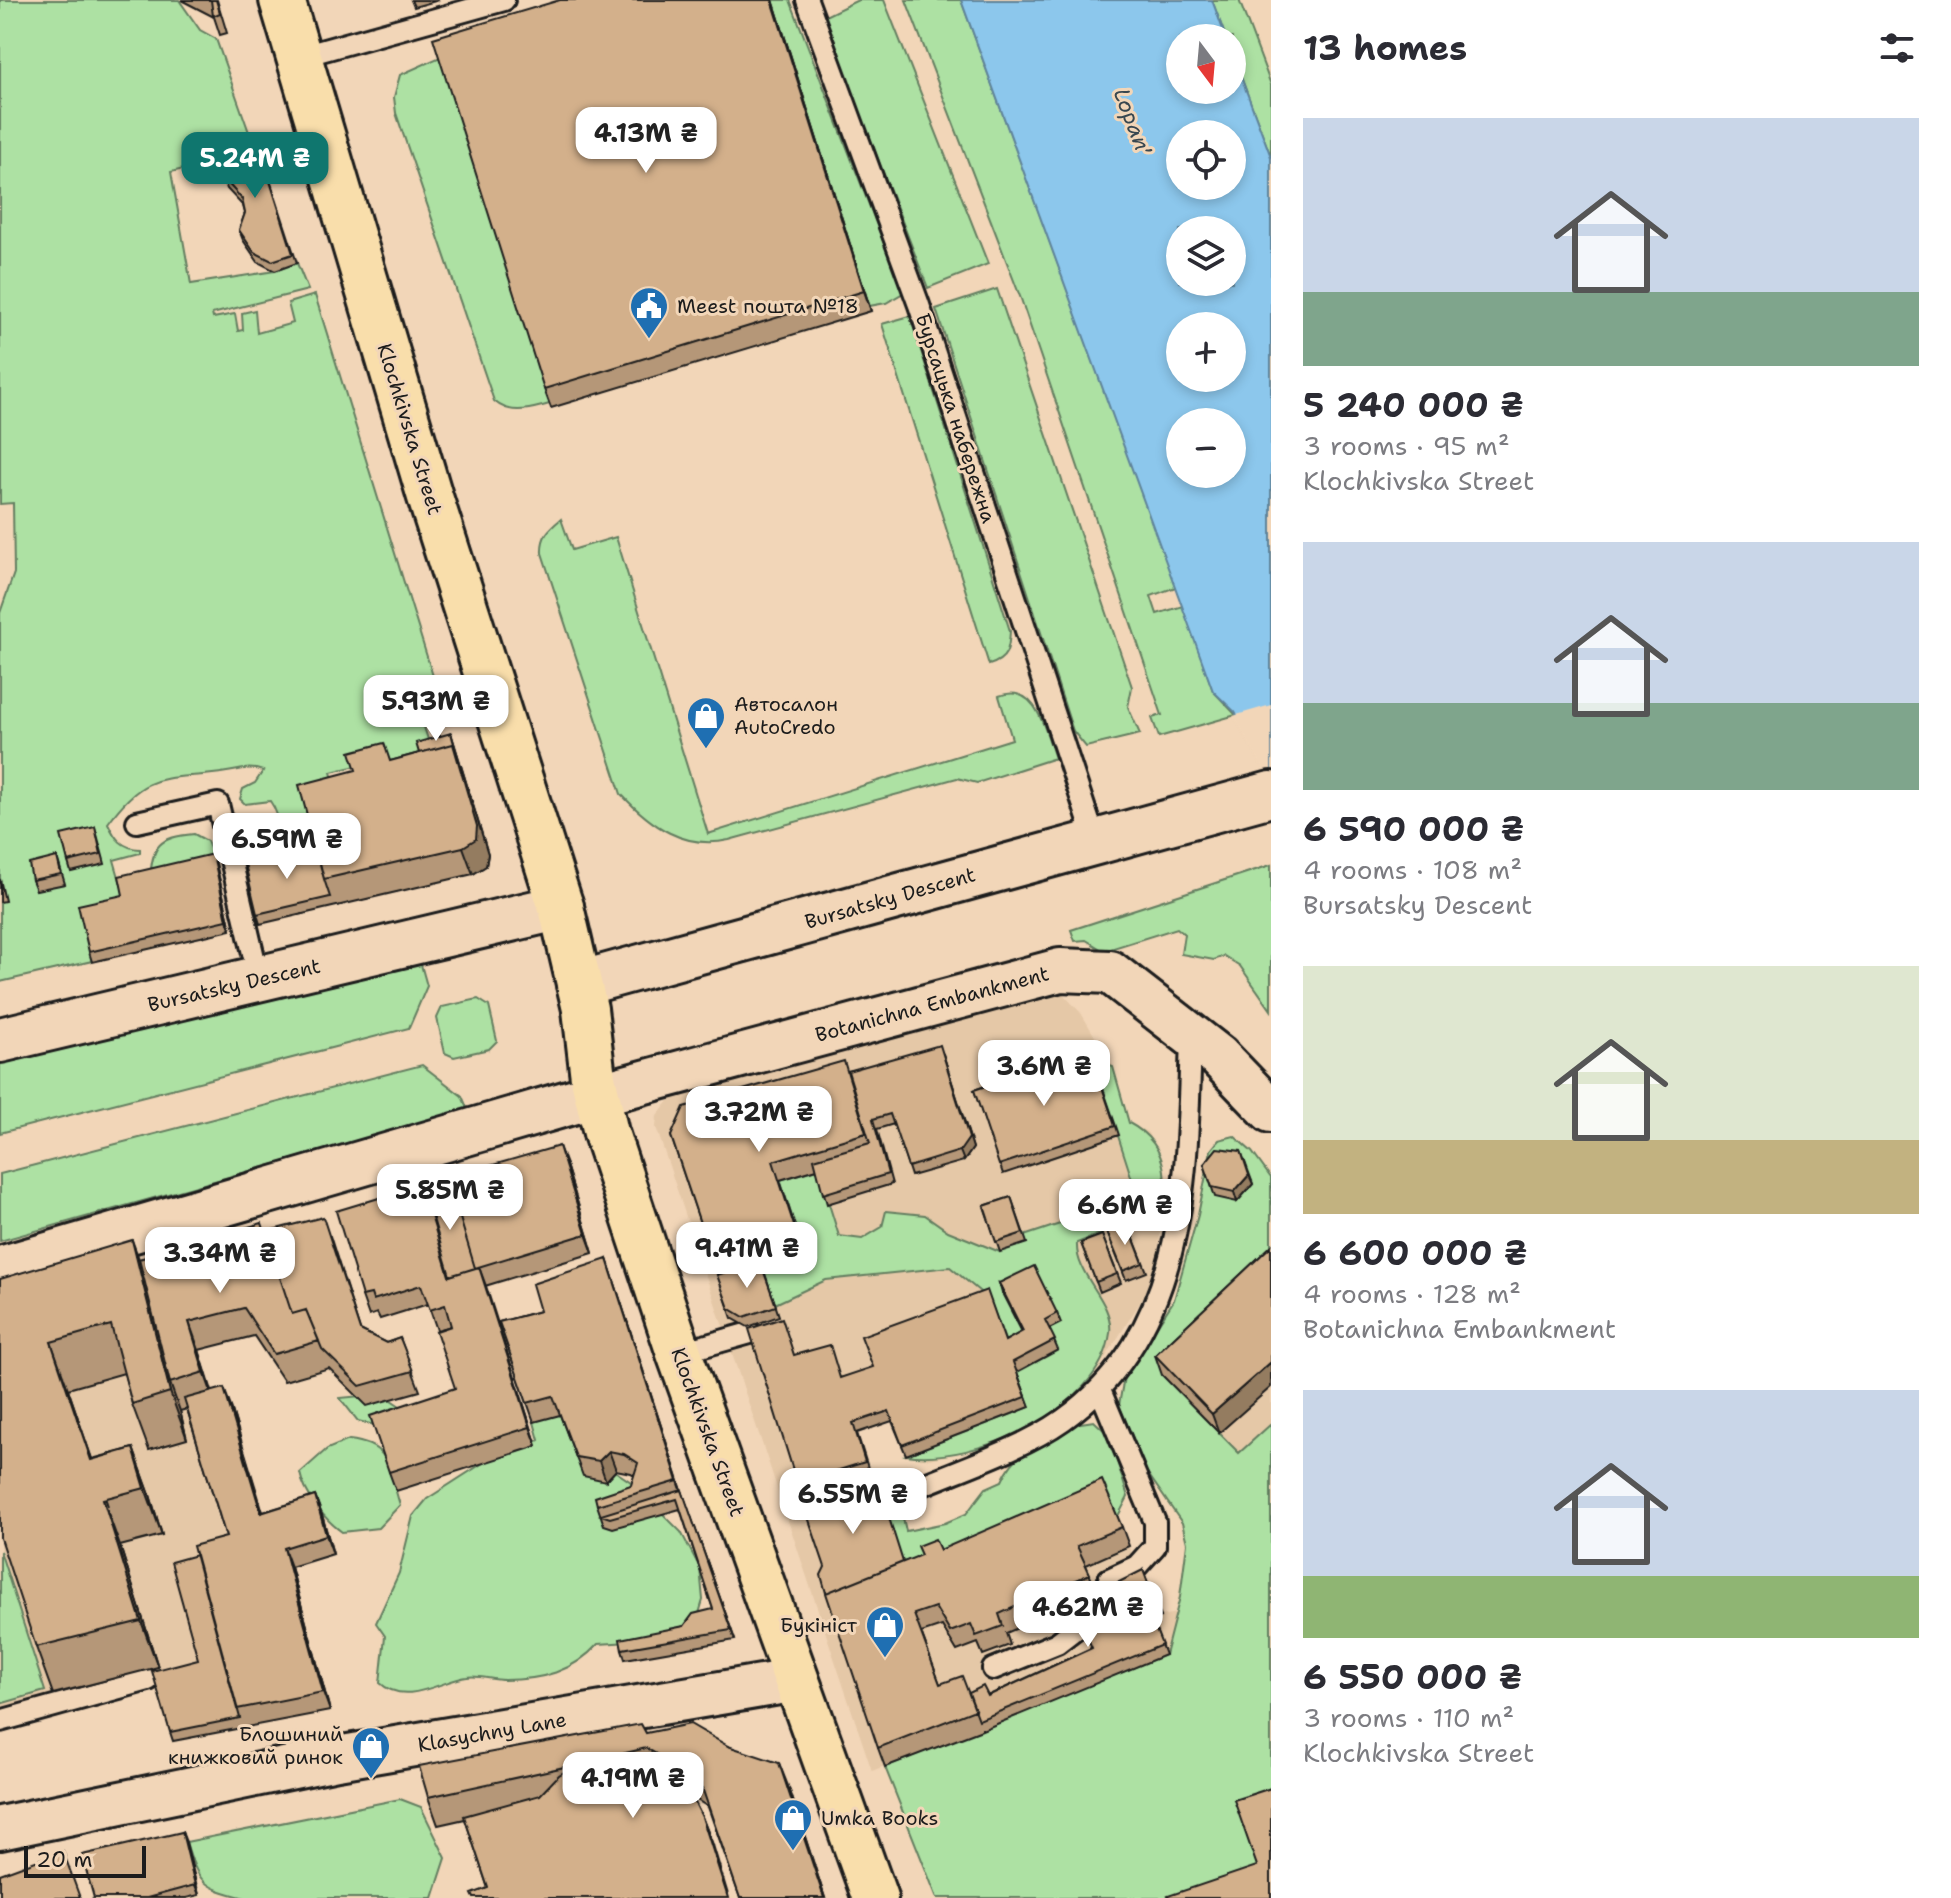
<!DOCTYPE html>
<html lang="en">
<head>
<meta charset="utf-8">
<style>
  :root { --surface:#fff; --page:#f2f2f3; --text:#2b2b33; --muted:#7c7c81; --accent:#0f766e }
  body { margin:0; font-family:"Shantell Sans",sans-serif; background:var(--page); color:var(--text); height:100vh; display:flex; flex-direction:column; font-size:30px; white-space:nowrap }
  * { box-sizing:border-box; margin:0 }
  p { font-size:26px; color:var(--muted) }
  .icon { flex:none; width:44px; height:44px; fill:none; stroke:currentColor; stroke-width:2; stroke-linecap:round; stroke-linejoin:round }
  .map { position:relative; flex:1; overflow:hidden }
  .details { display:flex; flex-direction:column; background:var(--surface); width:680px }
  .details>* { flex:none }
  .needle { width:52px; rotate:164deg }
  .fabs { position:absolute; left:1166px; top:24px; display:grid; gap:16px }
  .fabs a { display:grid; place-items:center; width:80px; height:80px; border-radius:50%; background:var(--surface); box-shadow:0 4px 12px #0003; font-size:40px }
  .scale { position:absolute; left:24px; bottom:20px; width:122px; box-sizing:border-box; padding-left:8px; border:4px solid #1c1c1c; border-top:0; font-size:22px; line-height:28px; white-space:nowrap; color:#1c1c1c; -webkit-text-stroke:6px #f2d6b8; paint-order:stroke }
  .price { position:absolute; translate:-50% -68px; padding:0 18px; border-radius:16px; background:#fff; color:#222; font-size:26px; line-height:52px; filter:drop-shadow(0 2px 4px #0008) }
  .price::after { content:''; position:absolute; left:50%; top:48px; width:24px; height:18px; margin-left:-12px; background:inherit; clip-path:polygon(0 0,100% 0,50% 100%) }
  .price.active { background:var(--accent); color:#fff }
  ul { padding:0; list-style:none }
  li { display:grid; align-content:center; gap:16px; height:424px; padding:0 32px }
  li span { display:grid; place-items:center; height:248px; border-radius:0px; color:#555 }
  li>.icon { margin-inline-start:auto }
  span .icon { width:144px; height:144px; fill:#fffc; stroke-width:1 }
  li b { font-size:34px }
  h2 { display:flex; justify-content:space-between; align-items:center; height:96px; padding:0 32px; font-size:34px }
  main { display:flex; flex:1; min-height:0 }
  .map>svg:first-child { display:block }
</style>
</head>
<body>
<main>
<div class="map">
<svg width="1271" height="1898" viewBox="0 0 1271 1898">
  <rect width="100%" height="100%" fill="#f2d6b8"/>
  <filter id="ink" filterUnits="userSpaceOnUse"><feTurbulence type="fractalNoise" baseFrequency=".0125" numOctaves="2"/><feDisplacementMap in="SourceGraphic" scale="16" xChannelSelector="R" yChannelSelector="G"/><feConvolveMatrix kernelMatrix="1 2 1 2 8 2 1 2 1" color-interpolation-filters="sRGB"/></filter>
  <g filter="url(#ink)">
    <path fill="#e5c8a7" d="M1049,993L1063,994L1081,1013L1113,1067L1129,1123L1147,1132L1163,1159L1165,1195L1156,1269L1139,1304L1097,1371L1040,1422L989,1446L930,1459L906,1455L892,1421L858,1433L869,1471L828,1485L832,1496L894,1478L906,1531L945,1523L966,1514L986,1488L1002,1481L1010,1462L1079,1422L1094,1421L1102,1426L1128,1497L1117,1518L1143,1581L1147,1580L1161,1616L1176,1613L1187,1543L1182,1523L1146,1471L1119,1405L1124,1377L1174,1300L1198,1215L1211,1150L1219,1140L1234,1136L1252,1152L1271,1178V1612L872,1771L656,1127L657,1116L678,1090Z
      M149,1286L259,1653L0,1724V1331Z"/>
    <path fill="#ade1a3" stroke="#647e60" stroke-width="2" d="M0,0H179L200,30L216,39L256,152L171,172L191,284L275,271L297,263L308,290L212,314L213,318L235,314L238,331L243,330L242,313L255,310L257,333L293,323L288,303L315,295L441,702L418,708L431,749L428,781L381,760L331,772L334,783L322,857L271,869C281,848 284,820 270,801L245,804L240,799L243,789L255,783L263,771C248,766 242,770 227,772C168,782 149,766 108,823C115,839 122,848 140,849V853L114,860L127,905L92,961L0,982V613L14,573L13,503L0,504Z
      M773,0H790L903,293L886,303L869,306Z
      M858,0H884L988,264L928,288L823,17Z
      M906,0H961L1176,587L1151,596L1157,614L1183,606L1213,691L1236,715L1159,737L1152,718L1162,715L1021,299Z
      M1212,0H1239L1271,85V157L1232,53V38H1226Z
      M440,57L550,404C530,409 511,416 494,401L396,113L394,97L400,75Z
      M997,289L1132,687L1128,707L1140,734L1086,747L1073,731L936,309Z
      M910,316L1010,631C1009,649 1008,659 989,665L882,324Z
      M561,519L572,550L616,537L708,834L1012,739L999,696C1037,682 1045,731 1055,758L977,783L957,778L729,840C684,850 651,826 621,794L542,553C541,536 549,529 561,519Z
      M194,834L207,841L216,864L150,880C152,845 159,837 194,834Z
      M1271,865V1010L1240,966L1224,956L1214,960L1181,954L1184,934L1177,928L1104,951L1086,940L1075,941L1071,930Z
      M420,961L427,986L409,1028L0,1133V1061Z
      M478,999L489,1006L497,1041L489,1049L454,1057L445,1053L437,1018L442,1007Z
      M1094,1061L1113,1067L1129,1123C1172,1146 1172,1190 1150,1229L1132,1221L1077,1243C1075,1277 1114,1300 1110,1333C1100,1411 974,1465 906,1455L1030,1407L990,1300L950,1267L826,1280L775,1304L764,1271L805,1257L780,1180L818,1169L839,1236L862,1239L882,1227L886,1211L925,1215L948,1231L1000,1252L1024,1236L1138,1198Z
      M422,1065L462,1096L468,1110L0,1241V1174Z
      M1234,1136L1252,1152L1271,1178V1271L1162,1375L1239,1453L1271,1424V1898H937L885,1767L1165,1655L1180,1597L1187,1543L1182,1523L1146,1471L1119,1405L1124,1377L1174,1300L1198,1215L1211,1150L1219,1140Z
      M382,1394L409,1412L375,1425L358,1421L340,1398Z
      M563,1406L600,1461L631,1482L681,1532L700,1568L703,1600L698,1617L690,1625L647,1641L598,1644C573,1672 541,1680 504,1680C492,1680 479,1675 467,1677C442,1680 406,1707 380,1683L385,1636L376,1623L399,1573L413,1516L427,1499L497,1454L518,1452L539,1440L534,1422Z
      M1094,1421L1109,1435L1128,1497L1117,1518L928,1574L808,1515L801,1493L828,1485L832,1496L894,1478L906,1531L945,1523L966,1514L986,1488L1002,1481C1016,1448 1059,1424 1094,1421Z
      M349,1440C393,1445 388,1469 400,1505L378,1528L342,1532C325,1520 304,1494 300,1473L327,1449Z
      M0,1551L45,1691L0,1704Z
      M400,1799L421,1807L446,1858L433,1898H245C202,1887 199,1884 186,1842Z"/>
    <path fill="#8cc7ec" stroke="#5f8399" stroke-width="2" fill-rule="evenodd" d="M961,0H1212L1226,38H1180V90H1232V53L1271,157V779L1235,712L1213,691ZM1180,134H1232V186H1180ZM1180,230H1232V282H1180ZM1180,326H1232V378H1180ZM1180,422H1232V474H1180Z"/>
    <path fill="#f2d6b8" d="M1271,705V783L1233,716Z"/>
    <g fill="none" stroke-linecap="round" stroke-linejoin="round">
      <g stroke="#1c1c1c" stroke-width="26">
        <path id="lane" d="M807,0L919,305L1095,840
          M299,57L504,0
          M137,822L218,804L259,979
          M679,1353L750,1333
          M913,1489C960,1469 1022,1449 1063,1420C1189,1330 1187,1173 1191,1035
          M993,1669L1057,1643L1105,1606L1109,1579L1137,1566L1155,1546V1522L1100,1390
          M0,1721L148,1680"/>
      </g>
      <g stroke="#1c1c1c" stroke-width="48">
        <path id="street" d="M596,1095L1060,970L1110,972L1218,1056L1271,1111
          M0,1828L337,1758L797,1680"/>
      </g>
      <g stroke="#1c1c1c" stroke-width="50">
        <path id="secondary" d="M579,984L1271,794
          M0,1040L561,907
          M0,1269L596,1095"/>
      </g>
      <g stroke="#1c1c1c" stroke-width="50">
        <path id="primary" d="M282,0L430,497L561,907L585,1009L593,1078L606,1133L679,1353L875,1898"/>
      </g>
      <use href="#lane" stroke="#f2d6b8" stroke-width="20"/>
      <use href="#street" stroke="#f2d6b8" stroke-width="42"/>
      <use href="#secondary" stroke="#f2d6b8" stroke-width="44"/>
      <use href="#primary" stroke="#f9deab" stroke-width="44"/>
    </g>
    <path fill="#b59778" stroke="#1c1c1c" stroke-width="2" d="M181,0H217L227,33L220,35L214,17Z
      M411,0H439L414,7Z
      M560,0H773L871,311L551,408L544,389Z
      M257,140L297,263L275,271L258,262L243,240L239,230L245,213L243,206L227,189L213,152Z
      M451,733L488,854L486,866L473,874L260,924L257,914L391,761L419,753Z
      M95,827L105,864L71,872L68,862Z
      M57,857L65,884L36,890L32,880Z
      M216,864L231,930L92,962L89,952L123,895Z
      M0,879L5,901L0,902Z
      M1090,1051L1119,1135L1003,1174L974,1090Z
      M943,1054L973,1148L964,1161L911,1176L894,1124L877,1129L892,1184L827,1204L817,1169L780,1180L805,1257L764,1271L779,1316L748,1327L732,1318L671,1136L848,1071Z
      M1241,1151L1253,1184L1237,1202L1215,1197L1204,1164Z
      M566,1165L593,1253L485,1286L537,1446L396,1491L389,1472L455,1388L451,1326L437,1330L428,1304L380,1319L377,1313L369,1316L362,1296L426,1195Z
      M1011,1197L1027,1243L1000,1252L984,1206Z
      M1128,1224L1147,1272L1126,1280L1107,1232Z
      M265,1232L330,1236L360,1330L386,1343L400,1338L420,1391L367,1406L329,1368L284,1381L254,1336L199,1350L212,1391L231,1407L263,1512L315,1496L322,1515L333,1554L291,1567L330,1711L173,1741L170,1732L198,1659L196,1555L226,1537L187,1409L180,1411L187,1439L149,1450L132,1404L124,1373L68,1389L92,1459L133,1448L150,1495L162,1535L120,1546L158,1667L53,1694L36,1647L0,1279L139,1259Z
      M1102,1235L1121,1283L1100,1292L1081,1243Z
      M1271,1246L1219,1433L1162,1375L1155,1355Z
      M607,1259L685,1500L735,1640L625,1659L622,1649L684,1626L713,1609L680,1509L613,1528L604,1525L597,1505L631,1485L634,1475L631,1473L616,1470L606,1481L583,1476L560,1415L534,1422L499,1322L540,1311Z
      M999,1283L1057,1313L1061,1323L1049,1329L1058,1350L1017,1372L1030,1407L906,1455L892,1421L857,1433L869,1471L801,1493L797,1483L794,1355L840,1378L1005,1341L1022,1332L1002,1293Z
      M1122,1527L1129,1546L1086,1565L1097,1594L1006,1633L1010,1645L983,1655L978,1643L957,1651L942,1626L921,1633L940,1684L972,1703L1091,1648L1121,1612L1143,1570L1161,1617L1152,1620L1165,1655L982,1730V1728V1730L885,1767L878,1748L904,1562L940,1550Z
      M646,1733L790,1791L825,1898H740L708,1807L692,1797L702,1817L713,1845L488,1888L465,1819L438,1825L428,1797Z
      M182,1832L199,1895L186,1898H94Z"/>
    <path fill="#947b61" stroke="#1c1c1c" stroke-width="2" d="M772,0H773L871,311L864,291Z
      M451,733L488,854L486,866L473,874L463,847Z
      M213,854L216,864L231,930L227,920Z
      M943,1054L973,1148L964,1161L960,1151Z
      M559,1146L566,1165L593,1253L586,1234Z
      M1249,1175L1253,1184L1237,1202L1234,1192Z
      M132,1240L149,1286L170,1383L180,1411L187,1439L170,1392Z
      M607,1259L685,1500L735,1640L678,1481Z
      M479,1267L486,1286L537,1446L530,1427Z
      M189,1322L199,1350L214,1400L204,1372Z
      M51,1342L68,1389L108,1506L91,1460Z
      M1271,1362V1387L1219,1433L1212,1414Z
      M224,1388L231,1407L268,1532L261,1513Z
      M133,1448L150,1495L162,1535L145,1488Z
      M609,1451L616,1470L606,1481L599,1461Z
      M315,1496L322,1515L333,1554L326,1535Z
      M103,1499L120,1546L158,1667L141,1621Z
      M284,1548L291,1567L330,1711L323,1692Z
      M779,1763L790,1791L825,1898H824Z
      M702,1817L713,1845L729,1898H728Z
      M182,1832L186,1842L199,1895L195,1885Z"/>
    <path fill="#d3b08b" stroke="#1c1c1c" stroke-width="2" d="M211,0H216L220,13L213,16Z
      M560,0H772L864,291L544,389L433,38Z
      M257,140L293,254L272,261L254,252L239,230L245,213L242,199L224,179L213,152Z
      M451,733L459,762L453,744L419,753L416,743Z
      M384,743L390,761L453,744L477,826L476,839L463,847L324,879L299,785L356,770L350,752Z
      M95,827L101,854L68,862L61,835Z
      M316,847L324,879L330,897L257,914L245,864Z
      M213,854L227,920L89,952L78,905L123,895L119,876Z
      M57,857L61,874L32,880L29,864Z
      M940,1045L969,1138L960,1151L908,1167L890,1114L873,1119L888,1174L823,1194L814,1159L870,1143L848,1071Z
      M1090,1051L1115,1126L999,1165L974,1090Z
      M844,1061L866,1133L773,1161L798,1238L714,1265L671,1136L684,1107Z
      M559,1146L586,1234L475,1268L448,1178Z
      M1217,1148L1241,1151L1249,1175L1234,1192L1212,1187L1204,1164Z
      M422,1185L449,1276L479,1267L530,1427L389,1472L370,1416L455,1388L436,1331L451,1326L445,1305L430,1310L421,1285L373,1300L371,1294L362,1296L336,1211Z
      M451,1188L475,1268L450,1276L426,1195Z
      M1011,1197L1023,1233L996,1242L984,1206Z
      M323,1217L360,1330L386,1343L400,1338L413,1371L360,1386L322,1349L306,1310L292,1314L265,1232Z
      M262,1223L292,1314L306,1310L319,1341L274,1354L244,1308L189,1322L204,1372L170,1383L139,1259Z
      M1128,1224L1143,1263L1123,1271L1107,1232Z
      M1102,1235L1117,1274L1096,1282L1081,1243Z
      M132,1240L170,1392L132,1404L111,1325L51,1342L91,1460L133,1448L145,1488L103,1499L141,1621L36,1647L0,1538V1279Z
      M1271,1246V1362L1212,1414L1155,1355Z
      M607,1259L678,1481L597,1505L595,1497L631,1485L638,1463L624,1454L609,1451L599,1461L576,1457L553,1396L527,1403L499,1322L540,1311L532,1284Z
      M760,1261L776,1306L744,1317L729,1308L717,1275Z
      M1034,1266L1057,1313L1045,1320L1055,1340L1013,1362L1026,1397L902,1445L889,1411L853,1423L865,1462L797,1483L749,1329L782,1318L794,1355L830,1345L840,1378L873,1367L861,1336L987,1290L1005,1341L1023,1331L999,1283Z
      M224,1388L261,1513L315,1496L326,1535L284,1548L323,1692L237,1709L193,1546L226,1537L184,1399Z
      M1102,1480L1122,1527L1077,1546L1090,1574L999,1614L1003,1626L976,1636L971,1624L950,1632L935,1607L914,1614L940,1684L962,1676L975,1710L878,1748L826,1593L921,1555L917,1546L935,1539L940,1550Z
      M878,1483L903,1562L826,1593L821,1575L825,1567L804,1505Z
      M682,1490L731,1630L622,1649L620,1639L684,1626L693,1614L713,1609L677,1499L610,1518L601,1515Z
      M196,1555L240,1718L170,1732L152,1671L198,1659L171,1562Z
      M1143,1570L1157,1607L1148,1610L1162,1645L979,1720L969,1693L983,1686L988,1696L1092,1648L1083,1627L1121,1611L1111,1586Z
      M641,1724L646,1733L690,1724L728,1746L779,1763L824,1898H740L699,1779L646,1748L613,1756L647,1761L670,1774L690,1793L702,1817L728,1898H474L472,1894L488,1888L464,1816L540,1795L559,1775L578,1764L428,1797L419,1766Z
      M1271,1788V1898H1169L1168,1896L1257,1866L1234,1800Z
      M182,1832L195,1885L147,1898H94L82,1855Z
      M63,1851L80,1898H0V1874Z"/>
  </g>
  <defs>
    <g id="civic-pin" transform="scale(2)"><path d="M0 17L-7.5 6A9.5 9.5 0 1 1 7.5 6Z" fill="#1f6fb2" stroke="#f2d6b8"/><path d="M-.6-6.5H3V-4.5H.6V-3L4-1V1h2V6H-6V1h2V-1L-.6-3ZM-1.2 2.5V6h2.4V2.5Z" fill="#fff"/></g>
    <g id="shop-pin" transform="scale(2)"><path d="M0 17L-7.5 6A9.5 9.5 0 1 1 7.5 6Z" fill="#1f6fb2" stroke="#f2d6b8"/><path d="M-5-2.5h2.3a2.7 3.5 0 0 1 5.4 0H5L5.5 6h-11ZM-1.5-2.5h3a1.5 2.3 0 0 0-3 0Z" fill="#fff"/></g>
  </defs>
  <g fill-rule="evenodd">
    <use href="#civic-pin" x="649" y="306"/>
    <use href="#shop-pin" x="706" y="716"/>
    <use href="#shop-pin" x="885" y="1625"/>
    <use href="#shop-pin" x="371" y="1746"/>
    <use href="#shop-pin" x="793" y="1818"/>
  </g>
  <g text-anchor="middle" stroke-width="6" stroke-linejoin="round" paint-order="stroke">
    <g font-size="20" fill="#1c1c1c" stroke="#f2d6b8" text-anchor="start">
      <text x="677" y="313">Meest пошта №18</text>
      <text x="734" y="711">Автосалон<tspan x="734" dy="23">AutoCredo</tspan></text>
      <text x="857" y="1632" text-anchor="end">Букініст</text>
      <text x="343" y="1741" text-anchor="end">Блошиний<tspan x="343" dy="23">книжковий ринок</tspan></text>
      <text x="821" y="1825">Umka Books</text>
    </g>
    <g font-size="20" fill="#1c1c1c" stroke="#f2d6b8">
      <text transform="translate(956 418) rotate(72)" y="7">Бурсацька набережна</text>
      <text transform="translate(410 429) rotate(73)" y="7">Klochkivska Street</text>
      <text transform="translate(890 898) rotate(-16)" y="7">Bursatsky Descent</text>
      <text transform="translate(234 985) rotate(-13)" y="7">Bursatsky Descent</text>
      <text transform="translate(932 1004) rotate(-15)" y="7">Botanichna Embankment</text>
      <text transform="translate(708 1432) rotate(70)" y="7">Klochkivska Street</text>
      <text transform="translate(492 1732) rotate(-10)" y="7">Klasychny Lane</text>
    </g>
    <g font-size="22" font-style="italic" fill="#384750" stroke="#f2d6b8">
      <text transform="translate(1133 121) rotate(69)" y="8">Lopan'</text>
    </g>
  </g>
</svg>
<div class="fabs">
<a><svg class="needle" viewBox="-14 -14 28 28"><path d="M0-13l5 13h-10z" fill="#e53935"/><path d="M0 13l5-13h-10z" fill="#7c7c81"/></svg></a>
<a><svg class="icon" aria-label="locate" viewBox="0 0 24 24"><circle cx="12" cy="12" r="6"/><path d="M12 2v4M12 18v4M2 12h4M18 12h4"/></svg></a>
<a><svg class="icon" aria-label="layers" viewBox="0 0 24 24"><path d="M12 4l9 5-9 5-9-5zM3 14l9 5 9-5"/></svg></a>
<a>+</a>
<a>−</a>
</div>
<div class="scale">20 m</div>
<b class="price" style="left:646px;top:175px">4.13M ₴</b>
<b class="price active" style="left:255px;top:200px">5.24M ₴</b>
<b class="price" style="left:436px;top:743px">5.93M ₴</b>
<b class="price" style="left:287px;top:881px">6.59M ₴</b>
<b class="price" style="left:1044px;top:1108px">3.6M ₴</b>
<b class="price" style="left:759px;top:1154px">3.72M ₴</b>
<b class="price" style="left:450px;top:1232px">5.85M ₴</b>
<b class="price" style="left:1125px;top:1247px">6.6M ₴</b>
<b class="price" style="left:747px;top:1290px">9.41M ₴</b>
<b class="price" style="left:220px;top:1295px">3.34M ₴</b>
<b class="price" style="left:853px;top:1536px">6.55M ₴</b>
<b class="price" style="left:1088px;top:1649px">4.62M ₴</b>
<b class="price" style="left:633px;top:1820px">4.19M ₴</b>
</div>
<section class="details">
<h2>13 homes<svg class="icon" aria-label="filters" viewBox="0 0 24 24"><path d="M4 7h16M4 17h16"/><circle cx="9" cy="7" r="2"/><circle cx="15" cy="17" r="2"/></svg></h2>
<ul>
<li><span style="background:linear-gradient(#c9d6e8 70%,#7fa58c 0)"><svg class="icon" aria-label="home" viewBox="0 0 24 24"><path d="M3 11l9-7 9 7M6 9v11h12V9"/></svg></span><div><b>5 240 000 ₴</b><p>3 rooms · 95 m²</p><p>Klochkivska Street</p></div></li>
<li><span style="background:linear-gradient(#c9d6e8 65%,#7fa58c 0)"><svg class="icon" aria-label="home" viewBox="0 0 24 24"><path d="M3 11l9-7 9 7M6 9v11h12V9"/></svg></span><div><b>6 590 000 ₴</b><p>4 rooms · 108 m²</p><p>Bursatsky Descent</p></div></li>
<li><span style="background:linear-gradient(#dfe7d0 70%,#c2b280 0)"><svg class="icon" aria-label="home" viewBox="0 0 24 24"><path d="M3 11l9-7 9 7M6 9v11h12V9"/></svg></span><div><b>6 600 000 ₴</b><p>4 rooms · 128 m²</p><p>Botanichna Embankment</p></div></li>
<li><span style="background:linear-gradient(#c9d6e8 75%,#8fb573 0)"><svg class="icon" aria-label="home" viewBox="0 0 24 24"><path d="M3 11l9-7 9 7M6 9v11h12V9"/></svg></span><div><b>6 550 000 ₴</b><p>3 rooms · 110 m²</p><p>Klochkivska Street</p></div></li>
</ul>
</section>
</main>
</body>
</html>
